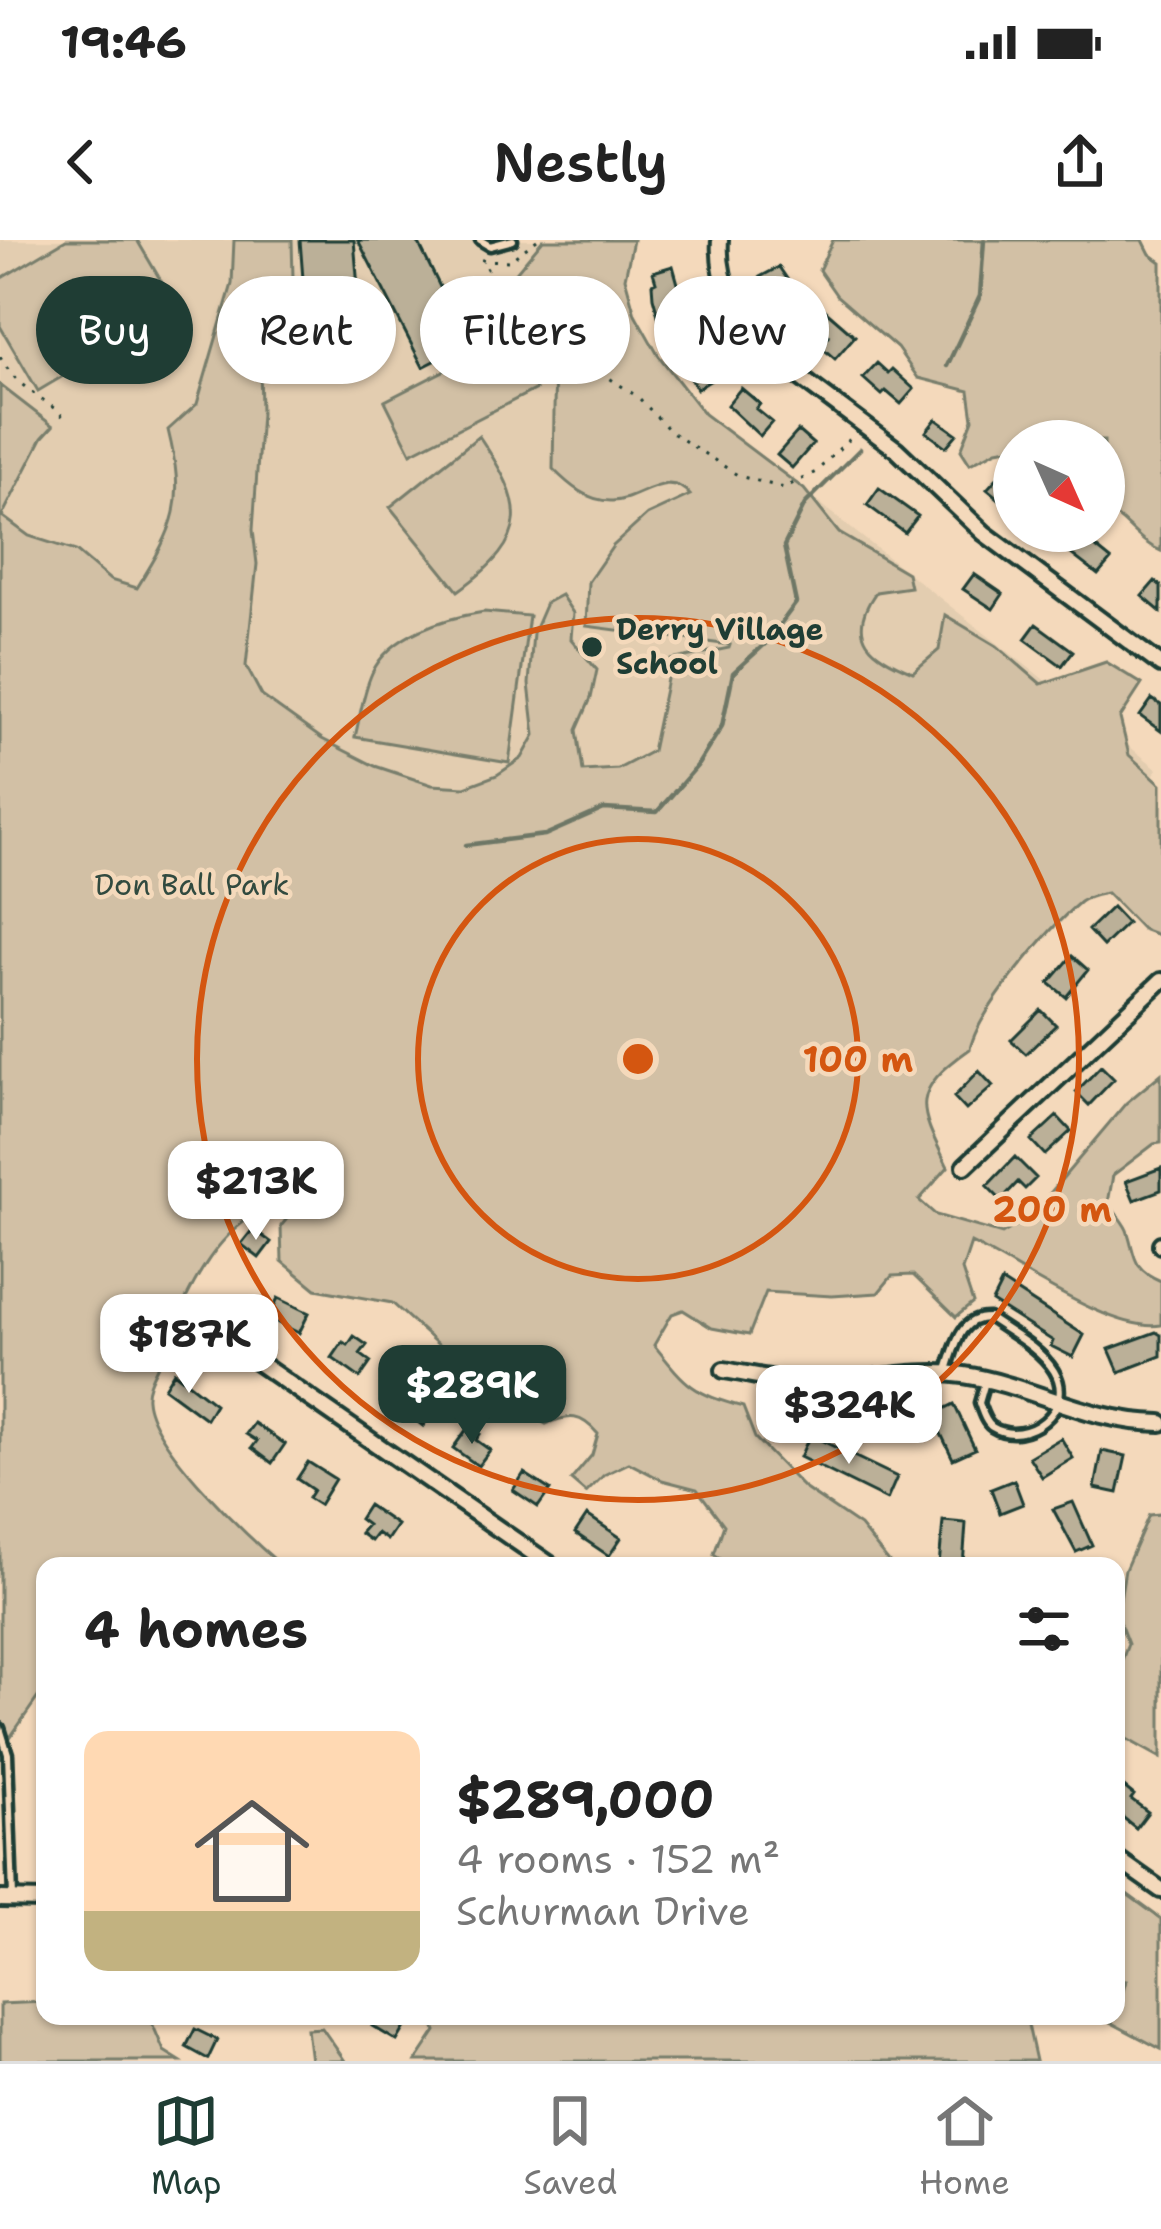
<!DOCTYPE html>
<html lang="en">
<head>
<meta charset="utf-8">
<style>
  :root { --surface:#fff; --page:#f6f6f6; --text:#222; --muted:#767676; --line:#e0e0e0; --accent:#1f3d34 }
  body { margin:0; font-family:"Shantell Sans",sans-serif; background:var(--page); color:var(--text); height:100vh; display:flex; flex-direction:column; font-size:45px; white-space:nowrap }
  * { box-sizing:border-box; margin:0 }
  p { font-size:39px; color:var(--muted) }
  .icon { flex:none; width:66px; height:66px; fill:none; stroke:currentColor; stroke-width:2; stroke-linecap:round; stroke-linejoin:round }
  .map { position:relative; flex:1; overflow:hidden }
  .side { position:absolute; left:36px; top:1317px; width:1089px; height:468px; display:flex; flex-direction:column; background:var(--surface); border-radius:24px; box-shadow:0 3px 9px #0004 }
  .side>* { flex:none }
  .hud { position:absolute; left:36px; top:36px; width:1089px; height:108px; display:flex; gap:24px }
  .needle { width:78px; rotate:135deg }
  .fabs { position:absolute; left:993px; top:180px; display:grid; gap:24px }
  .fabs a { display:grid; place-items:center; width:132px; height:132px; border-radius:50%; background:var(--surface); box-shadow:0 3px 9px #0004; font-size:60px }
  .price { position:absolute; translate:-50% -102px; padding:0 27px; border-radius:24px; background:#fff; color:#222; font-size:39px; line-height:78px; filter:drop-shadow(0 3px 6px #0008) }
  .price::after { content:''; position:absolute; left:50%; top:72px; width:36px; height:27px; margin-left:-18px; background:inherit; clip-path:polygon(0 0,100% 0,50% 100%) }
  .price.selected { background:var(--accent); color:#fff }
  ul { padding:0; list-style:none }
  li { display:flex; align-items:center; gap:36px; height:300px; padding:0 48px }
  li span { display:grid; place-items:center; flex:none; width:336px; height:240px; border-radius:24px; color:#555 }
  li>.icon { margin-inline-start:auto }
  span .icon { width:144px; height:144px; fill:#fffc; stroke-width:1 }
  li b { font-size:51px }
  h2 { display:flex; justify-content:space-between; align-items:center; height:144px; padding:0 48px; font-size:51px }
  .pill { padding:0 42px; border-radius:54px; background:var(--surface); box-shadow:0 3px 9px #0004; font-size:42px; line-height:108px }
  .pill.selected { background:var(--accent); color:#fff }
  .status { display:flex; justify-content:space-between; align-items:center; height:84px; padding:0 60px; background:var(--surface); direction:ltr }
  .status svg { height:33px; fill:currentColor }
  header { display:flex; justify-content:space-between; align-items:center; height:156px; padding:0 48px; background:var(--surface); font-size:54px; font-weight:600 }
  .tabs { display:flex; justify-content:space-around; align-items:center; height:168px; border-top:3px solid var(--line); background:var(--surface); font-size:33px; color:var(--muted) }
  .tabs a { display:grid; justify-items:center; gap:6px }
  .tabs .selected { color:var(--accent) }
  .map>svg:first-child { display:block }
</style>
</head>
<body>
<div class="status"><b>19:46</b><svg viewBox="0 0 49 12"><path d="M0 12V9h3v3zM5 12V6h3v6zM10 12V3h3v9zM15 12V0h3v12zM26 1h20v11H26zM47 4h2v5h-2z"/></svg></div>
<header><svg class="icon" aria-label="back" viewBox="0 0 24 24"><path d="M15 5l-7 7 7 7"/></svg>Nestly<svg class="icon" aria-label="share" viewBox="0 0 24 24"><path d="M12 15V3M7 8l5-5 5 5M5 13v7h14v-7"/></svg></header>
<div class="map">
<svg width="1161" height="1821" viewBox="0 0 1161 1821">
  <rect width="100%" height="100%" fill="#f4d9bb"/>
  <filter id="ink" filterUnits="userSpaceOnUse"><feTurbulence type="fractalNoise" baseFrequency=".00833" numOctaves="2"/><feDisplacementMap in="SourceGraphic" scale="24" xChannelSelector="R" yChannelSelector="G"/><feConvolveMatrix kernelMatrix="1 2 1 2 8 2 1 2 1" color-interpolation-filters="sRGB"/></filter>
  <g filter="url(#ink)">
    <path fill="#e3cdb0" d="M0,0H564L514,57L815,260L1158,529L874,897L0,275Z"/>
    <path fill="#d2c0a5" stroke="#787e6c" stroke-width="3" d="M66,0H137L177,68L38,151L0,86V39Z
      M234,0H292L294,75L260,123L261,173L253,290L257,324L246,426L262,456L322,499L375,526L432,545L465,547L497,535L522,518L535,495L529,444L533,393L546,363L561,355L573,373L571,399L597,430L591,458L577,490L583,531L618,529L652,511L671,420L729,408L730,405L586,386L588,342L613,306L647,275L690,255C667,227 638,262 611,261C587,261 569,245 553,229L555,114L507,43L543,0H633L625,38L635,74L658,115L704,174L804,249L839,293L907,333L910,347L876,352C844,397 872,415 913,432L939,410L945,375L997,406L1041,444L1106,422L1142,444L1120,478L1129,515L1161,544V696L1142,689L1107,653C1097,655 1088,656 1080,662C1049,688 978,771 970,809C909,852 918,867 948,927L919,960L936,975L1002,994L1030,977L1126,863L1161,834V903L1154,904L1113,935L1108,963C1114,971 1123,981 1127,990C1136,1015 1130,1028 1161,1041V1085C1112,1093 1019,1026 971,1003L962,1030L973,1063L956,1077L913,1035L892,1036L878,1053L832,1056L766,1052L749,1095L712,1088L683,1070L672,1074L654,1105C687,1146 692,1153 743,1167L755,1198L804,1248L860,1286L892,1326H730L714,1314L724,1285L697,1249L662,1240L629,1223L604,1235L586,1253L571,1240L592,1215L598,1194C581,1174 570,1174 546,1184L496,1157L392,1063L316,1049L282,1021L281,986L290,975L267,968C214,992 191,1048 167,1098C166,1119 145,1140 147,1159C150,1205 247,1296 282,1326H45V1447L0,1512V145L53,186L42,198L2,276L29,296L76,311L110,340L137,348C176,285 186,263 168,190L197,164L232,44Z
      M833,0H1143L1150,14L1161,22V311C1138,302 1126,279 1104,268V201H1014V207L997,210L970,224L961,210L973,179L969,151L918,138L897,108L837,56L819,30Z
      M510,97L536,149L411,213L385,161Z
      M479,196C526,266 533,297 458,351L390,267Z
      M484,372L529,376L509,523L355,497C360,477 363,453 372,433C390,394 445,378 484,372Z
      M1161,1274V1518L1116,1493V1436L1128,1404L1117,1376L1125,1330L1149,1275Z
      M1116,1646L1161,1679V1809L1106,1780L1116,1776L1126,1741L1116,1739Z
      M45,1762V1776H149L164,1811L180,1821H0V1764Z
      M430,1776H1026L1036,1821H416L436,1791Z
      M322,1788L345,1821H311L307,1789Z"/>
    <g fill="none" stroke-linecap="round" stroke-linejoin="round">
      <path stroke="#6e7766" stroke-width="4.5" d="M947,126L980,56L984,0
        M466,605L545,595L604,569L657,572L697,526L722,486L733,433L766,403L796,363L784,306L805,264L860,209"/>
    </g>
    <path fill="#bbb098" stroke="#1f3d34" stroke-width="3" d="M300,0H354L359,60L305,65Z
      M358,0H417L468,104L423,127Z
      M673,26L680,51L671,53L677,73L659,79L653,57L652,44L656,42L653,32Z
      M779,27L800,58L782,67L776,56L771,59L760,37Z
      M825,70L855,96L835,119L820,106L829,96L814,83Z
      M693,95L713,139L697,149L672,107Z
      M877,123L888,133L892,129L914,149L901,164L886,151L882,155L863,138Z
      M741,148L760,164L756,169L772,182L760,196L727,165Z
      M936,179L957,194L946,207L926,192Z
      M798,191L813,204L792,228L777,215Z
      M999,236L1014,250V271L987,249Z
      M879,248L918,276L905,293L867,265Z
      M1075,291L1111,320L1098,335L1062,307Z
      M974,334L1003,354L993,369L963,349Z
      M1155,341L1161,346V372L1142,356Z
      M1036,384L1073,411L1062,426L1025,399Z
      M1152,459L1161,465V491L1140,476Z
      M1112,667L1127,683L1103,706L1088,690Z
      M1072,716L1088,730L1066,757L1049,743Z
      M1041,770L1056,785L1026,814L1011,800Z
      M1101,826L1114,839L1089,865L1076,852Z
      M979,831L993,846L966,870L954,857Z
      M1057,876L1071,891L1045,915L1031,900Z
      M1015,917L1036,938L1025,949L1018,942L1001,960L987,946Z
      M1161,928V950L1134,960L1126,941Z
      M253,989L271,1002L259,1018L241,1004Z
      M1002,1042L1084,1095L1073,1117L1051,1106L1053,1101L992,1062Z
      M278,1058L309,1073L299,1093L268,1078Z
      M1156,1092L1161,1095V1116L1119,1132L1109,1109Z
      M354,1096L367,1105L360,1114L371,1122L360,1138L332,1118L343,1102L348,1105Z
      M417,1129L429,1138L417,1154L436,1168L423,1186L392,1162Z
      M174,1132L215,1164L206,1179L164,1148Z
      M954,1164L975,1209L953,1219L932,1175Z
      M254,1183L285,1204L272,1223L252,1208L257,1201L246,1194Z
      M469,1186L480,1194L476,1200L490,1210L478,1226L453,1208Z
      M810,1195L897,1237L887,1260L800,1217Z
      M1061,1198L1073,1218L1042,1237L1029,1217Z
      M1102,1211L1126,1216L1118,1253L1095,1248Z
      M308,1222L335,1239L319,1265L308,1258L313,1250L297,1239Z
      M524,1233L550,1250L538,1267L513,1250Z
      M1014,1240L1023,1264L1000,1273L991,1249Z
      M1073,1262L1092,1305L1076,1312L1053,1269Z
      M368,1265L397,1285L387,1300L377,1293L371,1301L360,1293L367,1285L359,1279Z
      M587,1275L621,1298L609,1316L575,1293Z
      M943,1281L966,1283L963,1326H939Z
      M1116,1547L1121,1551L1124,1547L1134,1555L1131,1559L1148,1572L1136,1588L1116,1572Z
      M378,1776H404L401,1780L407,1784L397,1801L372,1786Z
      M195,1789L217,1800L208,1819L186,1807Z"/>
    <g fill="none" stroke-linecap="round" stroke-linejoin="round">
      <g stroke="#1f3d34" stroke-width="15">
        <path id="lane" d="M480,0L490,6L513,0
          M947,1130C955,1107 959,1077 989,1078C1010,1093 1040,1108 1054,1131C1077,1169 1026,1208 992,1187C985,1182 982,1171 979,1163L985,1142
          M0,1488L8,1514L13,1657"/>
      </g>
      <g stroke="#1f3d34" stroke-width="22">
        <path id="street" d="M720,0C717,40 737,82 765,111L896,209L984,293L1161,425
          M965,926L1161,741
          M1161,1005V1004
          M194,1078L552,1326
          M724,1130C755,1135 785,1143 816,1143C866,1142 914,1128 964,1135C1034,1146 1086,1182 1161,1183
          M1116,1618L1161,1650
          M0,1659L45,1660"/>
      </g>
      <path stroke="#1f3d34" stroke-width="3" stroke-dasharray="3 9" stroke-linecap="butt" d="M537,0L509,21L481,20L495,41L570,112L638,157L671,192L739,236L784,248L816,232L853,195
        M0,117C20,153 44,154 68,182"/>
      <use href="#lane" stroke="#f4d9bb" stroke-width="6"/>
      <use href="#street" stroke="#f4d9bb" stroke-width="14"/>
    </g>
  </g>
  <g fill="none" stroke="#d45610" stroke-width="6">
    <circle cx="638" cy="819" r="220"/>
    <circle cx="638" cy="819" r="441"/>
  </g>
  <circle fill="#1f3d34" stroke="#f4d9bb" stroke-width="4.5" cx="592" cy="407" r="12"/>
  <g text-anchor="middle" stroke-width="9" stroke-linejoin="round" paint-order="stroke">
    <g font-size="30" font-weight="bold" fill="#1f3d34" stroke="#f4d9bb" text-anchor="start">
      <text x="616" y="400">Derry Village<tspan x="616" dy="34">School</tspan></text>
    </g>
    <g font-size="30" fill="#314a3f" stroke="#f4d9bb">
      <text x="192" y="655">Don Ball Park</text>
    </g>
  </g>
  <circle cx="638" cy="819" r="18" fill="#d45610" stroke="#f4d9bb" stroke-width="6"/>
  <g font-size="36" text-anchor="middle" font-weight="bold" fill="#d45610" stroke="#f4d9bb" stroke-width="9" stroke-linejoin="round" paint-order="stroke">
    <text x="858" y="832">100 m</text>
    <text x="1052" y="982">200 m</text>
  </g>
</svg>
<div class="fabs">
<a><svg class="needle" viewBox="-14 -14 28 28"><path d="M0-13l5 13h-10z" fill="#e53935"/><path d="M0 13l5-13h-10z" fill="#767676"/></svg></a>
</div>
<b class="price" style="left:256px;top:1003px">$213K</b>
<b class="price" style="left:189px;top:1156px">$187K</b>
<b class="price selected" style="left:472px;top:1207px">$289K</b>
<b class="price" style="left:849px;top:1227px">$324K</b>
<div class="hud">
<a class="pill selected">Buy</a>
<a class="pill">Rent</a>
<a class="pill">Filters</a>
<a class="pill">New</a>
</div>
<section class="side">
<h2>4 homes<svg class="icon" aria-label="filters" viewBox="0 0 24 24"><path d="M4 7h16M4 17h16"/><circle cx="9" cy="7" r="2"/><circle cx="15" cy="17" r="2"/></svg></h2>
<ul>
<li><span style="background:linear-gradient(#ffd9b3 75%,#c2b280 0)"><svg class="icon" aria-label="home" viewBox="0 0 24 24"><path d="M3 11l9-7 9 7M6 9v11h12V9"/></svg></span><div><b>$289,000</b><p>4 rooms · 152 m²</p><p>Schurman Drive</p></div></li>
</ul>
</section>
</div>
<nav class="tabs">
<a class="selected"><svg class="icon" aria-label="map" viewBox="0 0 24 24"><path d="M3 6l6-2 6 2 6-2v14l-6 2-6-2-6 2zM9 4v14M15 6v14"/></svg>Map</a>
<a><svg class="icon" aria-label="saved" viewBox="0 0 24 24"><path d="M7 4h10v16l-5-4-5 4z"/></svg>Saved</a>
<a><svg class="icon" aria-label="home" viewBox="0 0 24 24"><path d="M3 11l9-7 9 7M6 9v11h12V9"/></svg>Home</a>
</nav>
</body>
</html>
